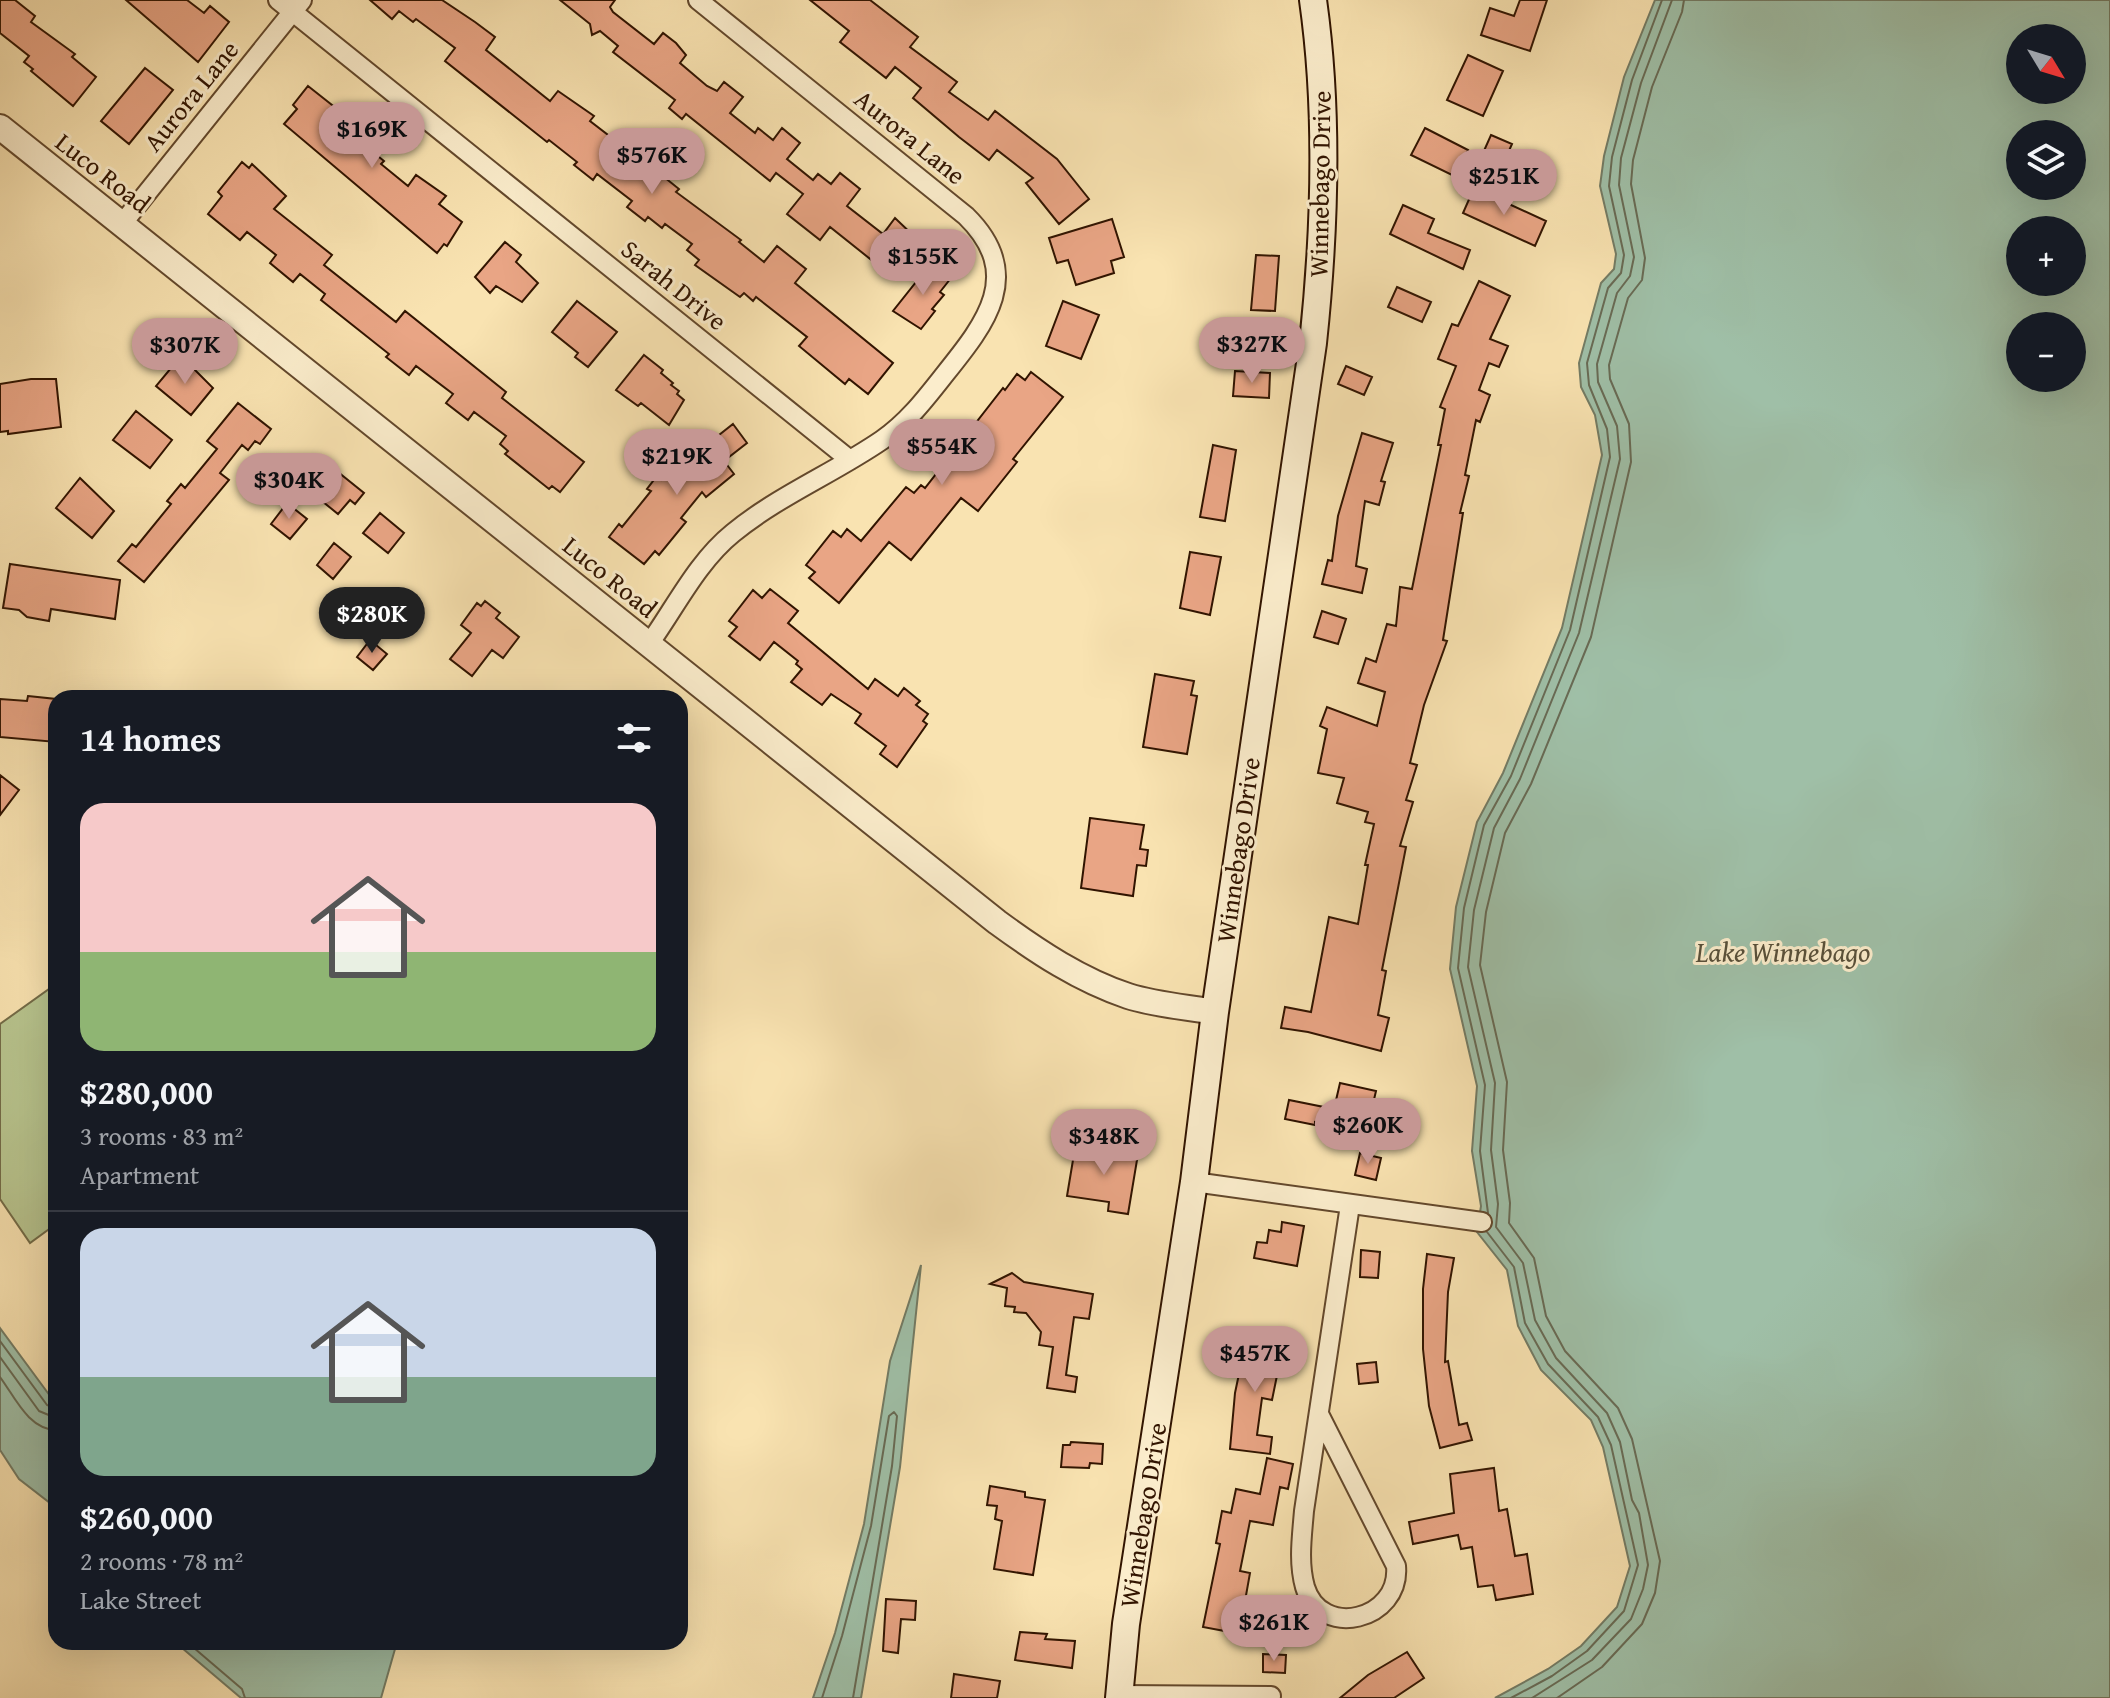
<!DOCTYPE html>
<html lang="en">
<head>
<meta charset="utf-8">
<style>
  :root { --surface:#171b24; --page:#242831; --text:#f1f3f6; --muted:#9ea1a6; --line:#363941; --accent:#c59692 }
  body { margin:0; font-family:"Gentium Book Plus",serif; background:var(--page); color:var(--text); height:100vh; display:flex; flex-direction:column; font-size:30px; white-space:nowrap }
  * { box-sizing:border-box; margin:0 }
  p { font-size:26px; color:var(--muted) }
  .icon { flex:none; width:44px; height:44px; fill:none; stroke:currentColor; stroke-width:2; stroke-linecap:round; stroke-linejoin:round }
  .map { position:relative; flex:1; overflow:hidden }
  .sheet { position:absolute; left:48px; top:690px; width:640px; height:960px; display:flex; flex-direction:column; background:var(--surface); border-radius:24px; box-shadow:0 8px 32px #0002 }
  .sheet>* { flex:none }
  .needle { width:52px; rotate:128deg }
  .controls { position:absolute; left:2006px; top:24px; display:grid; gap:16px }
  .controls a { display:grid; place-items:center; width:80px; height:80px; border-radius:50%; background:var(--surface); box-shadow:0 8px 32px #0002; font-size:40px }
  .price { position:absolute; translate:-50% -68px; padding:0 18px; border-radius:28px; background:var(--accent); color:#111; font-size:26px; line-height:52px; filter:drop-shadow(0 2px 4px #0008) }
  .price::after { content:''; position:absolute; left:50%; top:48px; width:24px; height:18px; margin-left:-12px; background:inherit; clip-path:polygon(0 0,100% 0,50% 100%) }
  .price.active { background:#222; color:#fff }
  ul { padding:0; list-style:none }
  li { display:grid; align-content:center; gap:16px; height:424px; padding:0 32px }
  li+li { border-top:2px solid var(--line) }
  li span { display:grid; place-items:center; height:248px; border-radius:24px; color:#555 }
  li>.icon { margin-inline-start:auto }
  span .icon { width:144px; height:144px; fill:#fffc; stroke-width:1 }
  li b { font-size:34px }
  h2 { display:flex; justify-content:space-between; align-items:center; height:96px; padding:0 32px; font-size:34px }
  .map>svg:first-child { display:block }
</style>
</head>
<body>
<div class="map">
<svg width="2110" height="1698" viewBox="0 0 2110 1698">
  <rect width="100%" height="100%" fill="#f9e3b1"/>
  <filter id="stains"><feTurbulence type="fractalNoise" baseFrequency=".0025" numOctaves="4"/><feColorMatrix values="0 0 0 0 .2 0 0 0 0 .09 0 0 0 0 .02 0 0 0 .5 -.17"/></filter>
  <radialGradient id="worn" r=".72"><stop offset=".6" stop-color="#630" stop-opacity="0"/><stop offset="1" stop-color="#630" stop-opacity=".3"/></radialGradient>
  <path fill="#b8c58f" stroke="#746c48" stroke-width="2" d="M56,984V1224L30,1243L0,1199V1024Z"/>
  <path fill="#9fbfa7" stroke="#737b64" stroke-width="2" fill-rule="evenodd" d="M1655,0H2110V1698H1495L1548,1669L1581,1646L1617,1607L1630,1566L1603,1447L1591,1420L1541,1370L1518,1326L1507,1270L1477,1232L1481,1206L1472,1151L1477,1086L1450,969L1456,907L1477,822L1503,773L1562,628L1602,455L1595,415L1581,387L1579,363L1601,283L1614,269L1616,254L1600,186L1604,156L1624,77ZM2020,38H2072V90H2020ZM2020,134H2072V186H2020ZM2020,230H2072V282H2020ZM2020,326H2072V378H2020Z
    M921,1265L900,1467L861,1698H813L835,1633L864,1524L890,1361Z
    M0,1328L56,1404V1500L50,1503L19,1479L0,1450Z
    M175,1642H397L381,1698H241Z"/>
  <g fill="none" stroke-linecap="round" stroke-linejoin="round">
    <path stroke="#686a54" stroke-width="2" d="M1488,1213L1480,1151L1485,1085L1458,968L1464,908L1484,825L1511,776L1570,630L1610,457L1607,429L1589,385L1587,363L1608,288L1621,273L1624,255L1609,186L1612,157L1632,80L1662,0
      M1487,1232L1514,1267L1525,1323L1548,1364L1598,1417L1611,1445L1638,1565L1624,1611L1587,1651L1552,1676L1511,1698
      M0,1341L47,1405L56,1408
      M0,1357L39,1411L56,1418
      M0,1377C15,1397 28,1429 56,1430
      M187,1642L242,1689L245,1698
      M822,1698L842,1636L871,1526L889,1416L894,1412L897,1416L892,1466L853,1698
      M1532,1698L1592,1660L1631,1619L1643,1589L1648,1565L1639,1513L1632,1500L1620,1442L1607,1413L1556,1358L1535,1320L1523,1263L1496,1227L1498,1204L1491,1150L1495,1083L1468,967L1474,910L1494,828L1520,779L1579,633L1620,459L1617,426L1598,382L1597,364L1617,293L1630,276L1634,257L1619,185L1621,158L1641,83L1672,0
      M1557,1698L1602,1667L1642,1624L1655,1593L1660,1561L1632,1439L1618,1408L1565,1351L1546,1316L1534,1258L1509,1223L1510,1203L1503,1150L1507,1082L1480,965L1486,912L1505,833L1531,784L1591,637L1631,462L1629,424L1610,379L1609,365L1628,298L1642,280L1645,258L1631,184L1633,160L1652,87L1682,12L1684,0"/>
  </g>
  <path fill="#e9a585" stroke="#311400" stroke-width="2" d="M0,0H15L35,16L31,22L75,54L72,57L96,77L73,106L31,71L33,69L24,62L29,56L0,33Z
    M126,0H187L204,13L210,6L229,22L198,62Z
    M370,0H442L475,22L495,37L486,50L550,101L558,91L594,116L590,121L621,145L616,151L653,181L659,173L679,189L676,192L741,240L739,242L764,262L777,246L806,269L795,283L893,363L868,394L849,379L845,384L799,346L807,337L756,297L753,301L744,293L740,297L695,265L699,260L687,250L692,244L665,224L662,228L648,217L645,221L627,207L632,201L597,174L593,180L574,165L577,162L549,140L547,142L445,61L455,48L416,19L413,22L399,11L392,19Z
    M560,0H615L610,7L613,12L654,44L663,33L676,43L686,55L680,63L707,86L717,91L724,82L743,97L730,113L755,133L758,128L773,140L782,128L800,143L787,159L813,180L818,174L831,184L840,173L860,189L847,206L883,234L895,218L917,239L903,257L898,253L884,270L830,227L820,240L787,214L803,194L776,173L770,181L686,114L682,119L669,108L675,100L613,52L618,46L600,31L592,35L590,24Z
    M810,0H870L918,37L910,47L957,82L949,92L988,120L995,111L1057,159L1089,199L1059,224L1026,183L1033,178L997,150L989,160L959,137L913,98L921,88L895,67L886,78L840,42L849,31Z
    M1520,0H1547L1530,51L1481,35L1490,8L1514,16Z
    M1468,55L1503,71L1483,116L1447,100Z
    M145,68L173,90L129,144L101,121Z
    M308,86L380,143L373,152L384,161L381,164L408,186L416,175L446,196L439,204L462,222L447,246L444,244L437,253L284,124L297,109L293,105Z
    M1425,128L1468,150L1454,176L1411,155Z
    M1491,135L1512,144L1504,162L1483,153Z
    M242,162L249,168L252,164L286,196L274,209L332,255L324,265L396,322L405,311L506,392L502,398L584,462L560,492L552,486L549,489L505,454L508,451L500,444L506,436L474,412L468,420L446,403L453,394L416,366L409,375L386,357L389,354L321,300L325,294L300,274L293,282L270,263L276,255L247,232L240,240L208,214L222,196L218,192Z
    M1474,188L1546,221L1535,246L1463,213Z
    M1403,205L1434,219L1428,233L1470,250L1463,269L1390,234Z
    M1112,219L1124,257L1111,261L1114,273L1076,285L1068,260L1057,263L1049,238Z
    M505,242L521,255L516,262L538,283L522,302L496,286L490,293L475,277Z
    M1256,255L1279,256L1275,311L1251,310Z
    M932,262L951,278L940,292L944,295L932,309L935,311L921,329L893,311Z
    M1479,281L1510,296L1490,339L1508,346L1499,367L1489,363L1479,390L1490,395L1480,422L1476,420L1465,475L1469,476L1460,513H1463L1443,640L1447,641L1424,705L1410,763L1417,765L1406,800L1413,802L1400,846L1406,847L1382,970L1386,971L1378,1015L1389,1018L1381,1051L1308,1032L1281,1028L1285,1007L1311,1012L1329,917L1358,924L1368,865H1365L1374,824L1365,822L1368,812L1337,803L1344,778L1318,773L1327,729L1320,726L1327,707L1377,726L1385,692L1358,683L1366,658L1376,662L1387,624L1396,626L1400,587L1412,589L1441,445H1438L1445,409L1440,407L1456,366L1438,359L1452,324L1458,326Z
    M1397,287L1431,302L1422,322L1388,307Z
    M577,301L617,332L588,367L575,357L578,353L552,332Z
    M1063,301L1099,315L1081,359L1046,346Z
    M644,355L663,370L661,373L673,383L671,385L679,391L677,394L684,400L669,425L641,403L638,406L616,390Z
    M181,356L213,388L191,415L156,386Z
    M1346,366L1372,377L1364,395L1338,384Z
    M1235,371L1270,373L1269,398L1233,396Z
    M1031,372L1063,397L1013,459L1017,462L978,511L961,498L911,560L889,542L839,603L809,578L815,572L806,565L833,531L841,537L847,529L861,541L906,487L914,493L921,485L925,488L1003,388L1005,390L1017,374L1025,380Z
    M31,379H56L61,427L8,434V431L0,432V384Z
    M238,403L271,429L260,444L255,441L248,450L242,445L220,473L229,480L144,582L118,561L132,544L136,547L171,504L167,501L181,484L185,488L217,449L207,441Z
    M136,411L172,440L150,468L113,440Z
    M733,424L747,443L724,461L734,474L706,497L702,492L681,518L686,522L659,555L655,551L644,564L609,537L619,524L622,527L651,491L647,489L657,476L662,480Z
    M1362,433L1393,443L1381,481L1385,482L1379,505L1365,501L1356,566L1367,569L1362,593L1322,584L1328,560L1332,561L1338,516Z
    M1213,445L1236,450L1225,521L1200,517Z
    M333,468L364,493L355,504L350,500L338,514L312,493Z
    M80,478L114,511L92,538L56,508Z
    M287,503L307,519L290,539L271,524Z
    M380,513L404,533L388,553L363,533Z
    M334,543L351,557L333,579L317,565Z
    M1190,552L1221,557L1210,615L1180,608Z
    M10,564L120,580L115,619L51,609L49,621L27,617L19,610L3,608Z
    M770,589L798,611L788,623L868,689L875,679L898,696L904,688L920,701L916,705L928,714L923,721L927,724L897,767L880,754L886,746L855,723L861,714L831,694L822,705L791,682L802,669L796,664L798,661L774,642L760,660L729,636L737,627L729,621L753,590L762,598Z
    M485,601L500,613L496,618L519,637L503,658L492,650L472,676L450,659L471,633L461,625L477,603L481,606Z
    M1322,611L1346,619L1338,644L1314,637Z
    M370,640L387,654L373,670L357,657Z
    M1155,674L1194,681L1191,695L1197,696L1187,754L1143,747Z
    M28,696L56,699V742L0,737V699L27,701Z
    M0,775L19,790L0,815Z
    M1090,818L1144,825L1140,849L1148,850L1146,866L1137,865L1133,896L1081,888Z
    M1340,1083L1376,1091L1366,1134L1315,1122V1125L1285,1119L1289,1100L1334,1109Z
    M1119,1146L1139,1148L1128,1214L1108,1211L1109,1202L1067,1196L1075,1148L1117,1154Z
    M1360,1153L1381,1158L1376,1180L1355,1175Z
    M1282,1222L1304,1226L1297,1266L1254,1258L1257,1242L1267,1243L1269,1230L1281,1232Z
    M1361,1250L1380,1252L1378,1278L1360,1277Z
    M1427,1254L1454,1258L1448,1292L1445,1362L1448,1361L1459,1425L1467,1423L1472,1440L1440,1448L1429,1406L1423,1349V1289Z
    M1012,1273L1024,1282L1093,1294L1089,1319L1074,1317L1066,1375L1077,1377L1075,1392L1047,1388L1053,1347L1039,1345L1041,1332L1026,1313L1014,1312L1015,1307L1005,1306L1007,1288L990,1284Z
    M1257,1335L1284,1341L1272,1400L1262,1398L1257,1435L1272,1437L1270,1454L1230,1449L1235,1393L1244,1350L1254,1352Z
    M1376,1362L1378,1382L1359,1384L1357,1364Z
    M1071,1442L1103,1444L1102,1464L1090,1463L1089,1468L1061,1467L1063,1445H1070Z
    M1267,1458L1293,1464L1288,1489L1280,1487L1273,1525L1250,1521L1240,1571L1250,1573L1242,1618L1233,1617L1230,1632L1203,1627L1220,1544L1216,1543L1222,1511L1231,1513L1236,1489L1260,1494Z
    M1494,1468L1499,1511L1507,1509L1515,1556L1527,1554L1533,1594L1496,1600L1493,1585L1478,1587L1472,1547L1461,1549L1458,1535L1413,1544L1409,1522L1454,1513L1450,1474Z
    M990,1486L1025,1492V1497L1045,1500L1033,1575L994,1569L1002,1521L995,1519L997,1506L987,1505Z
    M886,1599L916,1601L915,1620L901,1619L898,1653L883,1651Z
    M1020,1632L1047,1634L1045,1639L1075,1641L1072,1668L1015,1660Z
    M1407,1652L1424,1678L1394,1698H1340L1368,1675Z
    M1263,1654L1286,1655L1285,1673L1263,1672Z
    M954,1674L1000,1681L997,1698H951Z"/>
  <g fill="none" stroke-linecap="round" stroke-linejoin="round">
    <g stroke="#63482c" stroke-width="22">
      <path id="minor" d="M278,0L850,460
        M122,224L302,0
        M649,644C675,608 697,562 733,533C778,496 834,473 882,440C908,422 926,398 945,374C986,323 1025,274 966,216L698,0
        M1194,1182L1482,1222
        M1320,1416L1396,1566C1401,1620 1321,1640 1305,1587C1298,1562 1302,1536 1304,1511L1350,1205
        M1119,1695L1271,1696"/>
    </g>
    <g stroke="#63482c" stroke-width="28">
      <path id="tertiary" d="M0,127L997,922C1038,952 1080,980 1128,996C1156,1005 1187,1007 1215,1012"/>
    </g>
    <g stroke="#311400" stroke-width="30">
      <path id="secondary" d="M1119,1698L1126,1624L1194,1182L1215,1012L1313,343C1325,230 1329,113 1313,0"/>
    </g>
    <use href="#minor" stroke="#fbedcc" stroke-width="18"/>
    <use href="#tertiary" stroke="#fbedcc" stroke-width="24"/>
    <use href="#secondary" stroke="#fbedcc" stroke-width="26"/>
  </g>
  <g text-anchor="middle" stroke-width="6" stroke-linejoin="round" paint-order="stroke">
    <g font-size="26" fill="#311400" stroke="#fbedcc">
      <text transform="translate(191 96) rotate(-51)" y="9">Aurora Lane</text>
      <text transform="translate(910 137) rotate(39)" y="9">Aurora Lane</text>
      <text transform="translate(103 173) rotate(38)" y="9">Luco Road</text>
      <text transform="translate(1320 184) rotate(-89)" y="9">Winnebago Drive</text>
      <text transform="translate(674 285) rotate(39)" y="9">Sarah Drive</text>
      <text transform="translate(610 577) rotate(39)" y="9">Luco Road</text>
      <text transform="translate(1238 850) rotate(-82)" y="9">Winnebago Drive</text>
      <text transform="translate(1143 1515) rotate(-81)" y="9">Winnebago Drive</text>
    </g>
    <g font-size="28" font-style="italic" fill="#58503a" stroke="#fbedcc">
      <text x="1783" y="962">Lake Winnebago</text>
    </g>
  </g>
  <rect width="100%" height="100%" filter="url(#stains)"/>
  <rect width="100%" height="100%" fill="url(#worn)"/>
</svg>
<div class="controls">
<a><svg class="needle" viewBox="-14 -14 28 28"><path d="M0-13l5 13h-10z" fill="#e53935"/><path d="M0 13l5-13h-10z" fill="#9ea1a6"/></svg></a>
<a><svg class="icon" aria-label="layers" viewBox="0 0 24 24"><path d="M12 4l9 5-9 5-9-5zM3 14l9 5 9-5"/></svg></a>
<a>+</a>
<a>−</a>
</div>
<b class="price" style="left:372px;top:170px">$169K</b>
<b class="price" style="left:652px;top:196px">$576K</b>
<b class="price" style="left:1504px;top:217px">$251K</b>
<b class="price" style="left:923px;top:297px">$155K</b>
<b class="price" style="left:1252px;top:385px">$327K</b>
<b class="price" style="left:185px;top:386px">$307K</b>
<b class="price" style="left:942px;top:487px">$554K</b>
<b class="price" style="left:677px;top:497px">$219K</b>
<b class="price" style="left:289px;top:521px">$304K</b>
<b class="price active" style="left:372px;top:655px">$280K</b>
<b class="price" style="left:1368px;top:1166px">$260K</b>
<b class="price" style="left:1104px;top:1177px">$348K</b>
<b class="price" style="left:1255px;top:1394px">$457K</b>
<b class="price" style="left:1274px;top:1663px">$261K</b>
<section class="sheet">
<h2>14 homes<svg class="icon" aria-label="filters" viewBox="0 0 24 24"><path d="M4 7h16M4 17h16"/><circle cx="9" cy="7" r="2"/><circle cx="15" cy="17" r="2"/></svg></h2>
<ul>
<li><span style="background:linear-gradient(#f6c9c9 60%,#8fb573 0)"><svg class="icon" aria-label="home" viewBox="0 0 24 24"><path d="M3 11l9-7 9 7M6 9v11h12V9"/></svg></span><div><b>$280,000</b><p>3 rooms · 83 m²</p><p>Apartment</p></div></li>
<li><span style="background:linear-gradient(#c9d6e8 60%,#7fa58c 0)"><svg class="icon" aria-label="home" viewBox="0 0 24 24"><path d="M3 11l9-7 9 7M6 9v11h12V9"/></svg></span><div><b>$260,000</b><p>2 rooms · 78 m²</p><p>Lake Street</p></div></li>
</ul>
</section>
</div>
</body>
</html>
